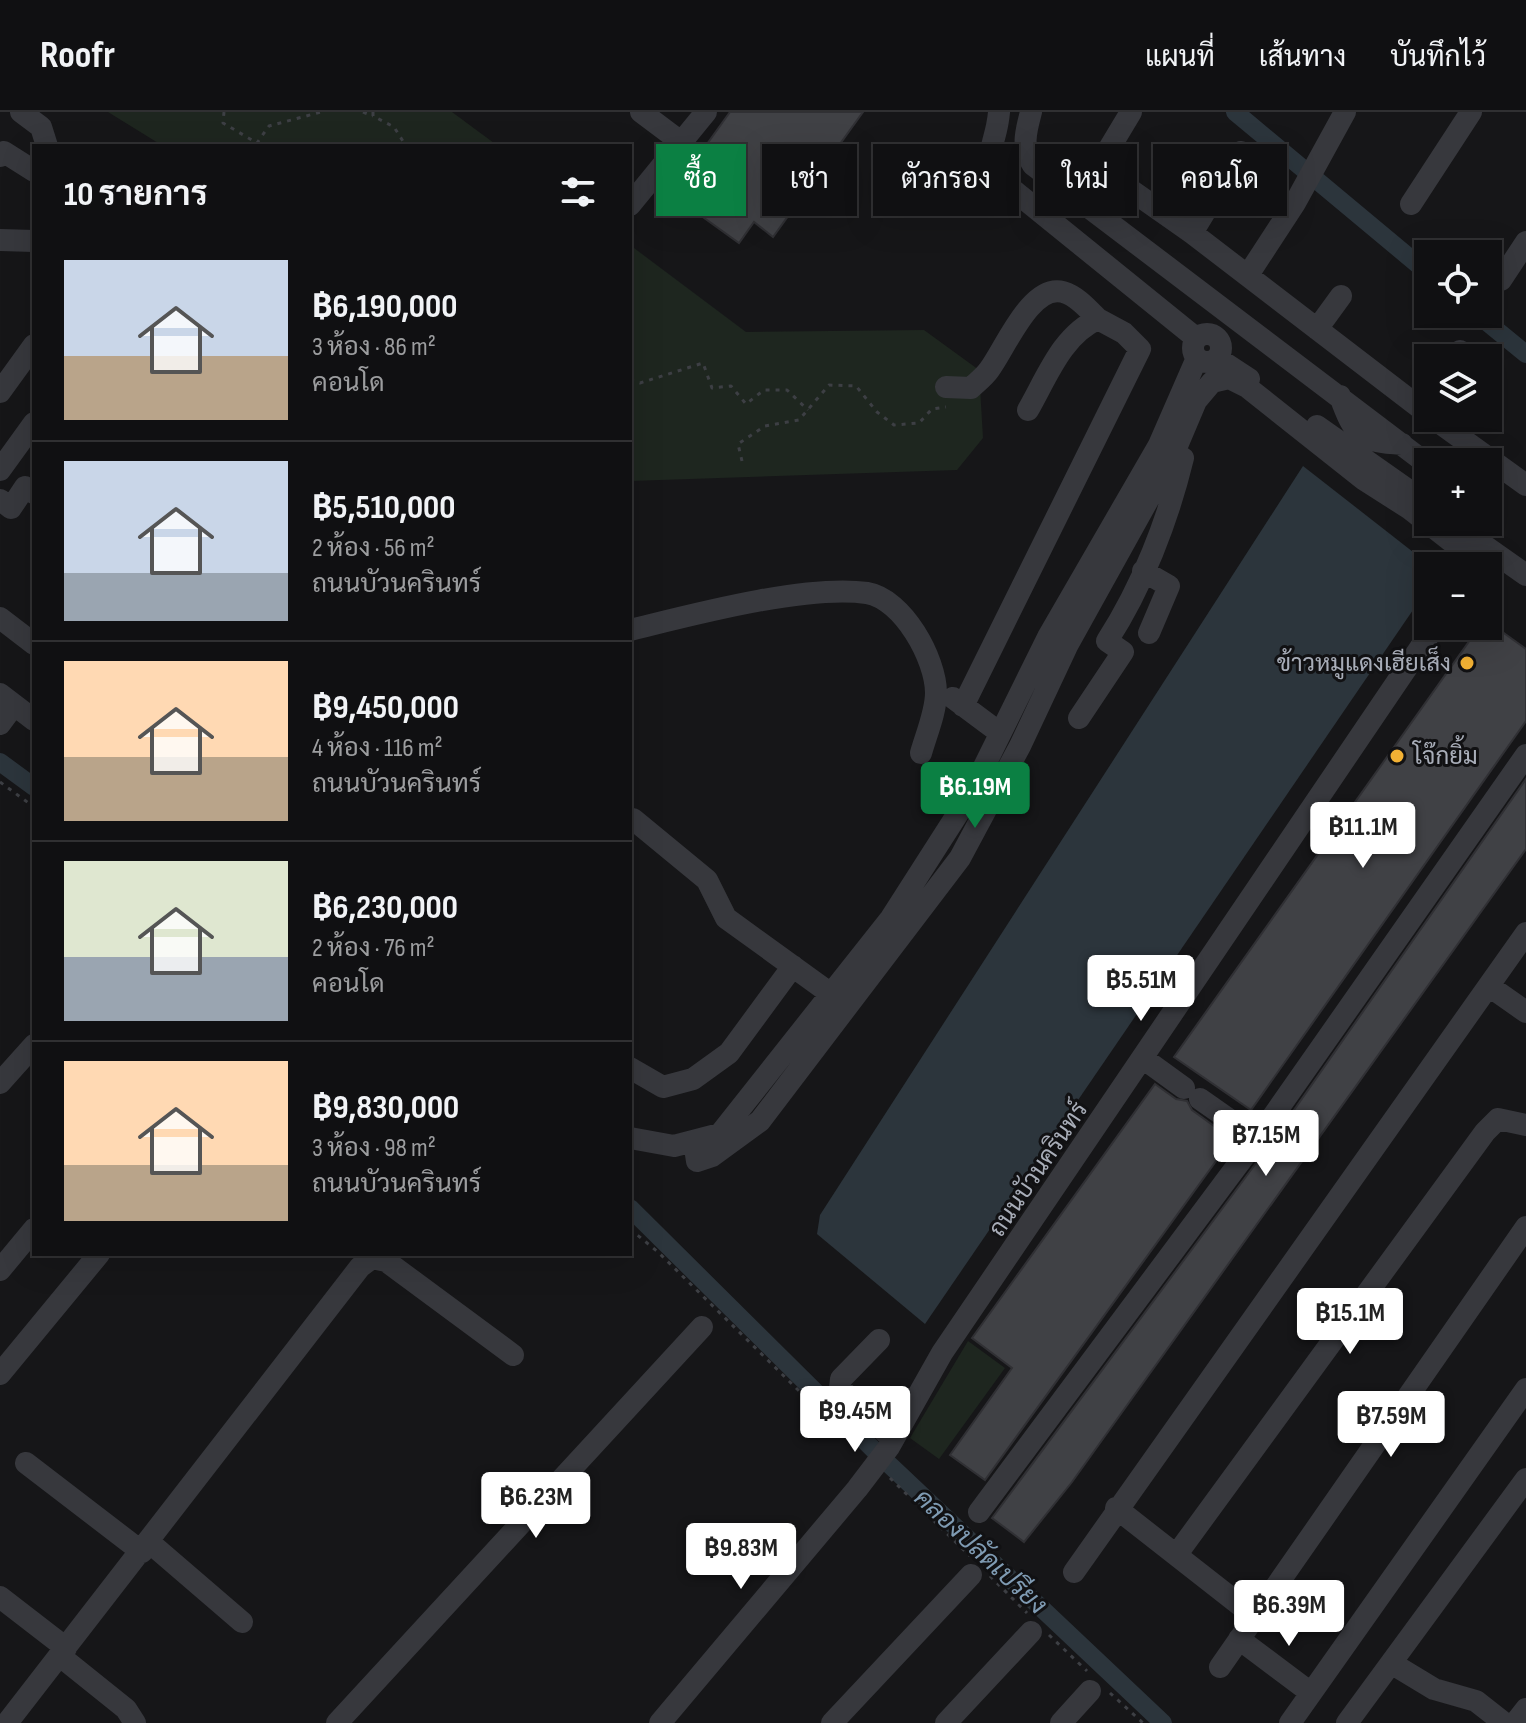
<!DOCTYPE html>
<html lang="th">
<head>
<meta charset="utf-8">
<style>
  :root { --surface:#101012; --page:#1e1e20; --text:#f1f3f6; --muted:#9c9d9f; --line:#303032; --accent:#0b8043 }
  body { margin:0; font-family:"Sofia Sans Condensed",Sarabun,sans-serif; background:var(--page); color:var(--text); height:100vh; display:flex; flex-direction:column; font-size:30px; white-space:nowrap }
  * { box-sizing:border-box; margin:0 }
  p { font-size:26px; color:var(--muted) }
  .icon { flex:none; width:44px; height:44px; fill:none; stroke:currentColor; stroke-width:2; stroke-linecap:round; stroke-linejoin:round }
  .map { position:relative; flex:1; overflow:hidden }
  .panel { position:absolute; left:32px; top:32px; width:600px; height:1112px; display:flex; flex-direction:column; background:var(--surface); border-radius:0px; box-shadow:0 8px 32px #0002,0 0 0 2px var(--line) }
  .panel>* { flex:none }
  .top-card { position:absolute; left:656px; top:32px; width:750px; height:72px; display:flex; gap:16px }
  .controls { position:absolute; left:1414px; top:128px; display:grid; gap:16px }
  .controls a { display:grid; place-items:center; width:88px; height:88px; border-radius:0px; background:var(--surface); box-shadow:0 8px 32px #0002,0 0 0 2px var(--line); font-size:40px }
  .price { position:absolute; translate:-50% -68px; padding:0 18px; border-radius:8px; background:#fff; color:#222; font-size:26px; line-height:52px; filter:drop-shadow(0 2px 4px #0008) }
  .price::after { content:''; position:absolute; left:50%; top:48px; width:24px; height:18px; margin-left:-12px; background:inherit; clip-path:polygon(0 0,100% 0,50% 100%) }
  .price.on { background:var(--accent); color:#fff }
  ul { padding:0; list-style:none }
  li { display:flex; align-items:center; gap:24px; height:200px; padding:0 32px }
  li+li { border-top:2px solid var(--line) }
  li span { display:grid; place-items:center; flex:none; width:224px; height:160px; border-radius:0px; color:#555 }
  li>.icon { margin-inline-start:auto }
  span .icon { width:96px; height:96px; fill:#fffc; stroke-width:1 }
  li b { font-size:34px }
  h2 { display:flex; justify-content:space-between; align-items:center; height:96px; padding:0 32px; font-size:34px }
  .tag { padding:0 28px; border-radius:0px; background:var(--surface); box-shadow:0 8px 32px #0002,0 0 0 2px var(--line); font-size:28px; line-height:72px }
  .tag.on { background:var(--accent); color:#fff }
  header { display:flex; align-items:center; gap:48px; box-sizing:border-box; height:112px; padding:0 40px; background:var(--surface); border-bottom:2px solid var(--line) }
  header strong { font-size:38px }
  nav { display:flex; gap:44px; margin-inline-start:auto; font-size:28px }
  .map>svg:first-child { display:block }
</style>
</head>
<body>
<header>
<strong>Roofr</strong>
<nav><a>แผนที่</a><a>เส้นทาง</a><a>บันทึกไว้</a></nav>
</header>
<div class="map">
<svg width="1526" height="1611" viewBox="0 0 1526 1611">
  <rect width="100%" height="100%" fill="#161618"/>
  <path fill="#1e261f" d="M108,0H452L498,34H163Z
    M630,133L746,220L924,218L979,258L983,326L957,358L630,369Z
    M968,1229L1005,1256L939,1347L910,1326Z"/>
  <path fill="#2c353c" d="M1303,354L1431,454L1428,476L925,1212L817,1122L820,1103Z"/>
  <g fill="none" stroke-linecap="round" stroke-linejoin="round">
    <path stroke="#2c353c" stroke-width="18" d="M1235,0L1428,161
      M1477,202L1526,242
      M0,650L34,675
      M630,1096L876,1340L1163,1611"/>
  </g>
  <path fill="#404145" stroke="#303034" stroke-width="2" d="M730,0H863L773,125L754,110L739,131L682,90L695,73L684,64Z
    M1480,514H1494L1526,537V609L1251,998L1174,945Z
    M1526,667V737L1072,1370L1024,1430L992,1406L1268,1035Z
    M1155,972L1176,987L1187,989L1192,998L1232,1027L985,1368L950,1343L1012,1256L972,1226Z"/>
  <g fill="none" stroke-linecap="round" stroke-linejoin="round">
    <path stroke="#3d3f44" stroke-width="3" stroke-dasharray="4 6" stroke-linecap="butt" d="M224,0L223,11L257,31L269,14L321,0
      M363,0L373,4
      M373,0V4L394,15L406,34
      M630,268L640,271L703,251L712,276L731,274L746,292L764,278H787L808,298
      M742,349L738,332L765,314L799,308L829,273L856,274L877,300L894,313L919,311L932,297L946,295
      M0,670L34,695
      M630,1117L658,1140L860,1339
      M890,1366L970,1444
      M990,1464L1027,1501
      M1049,1523L1087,1559
      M1110,1581L1143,1611"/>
    <path stroke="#37383d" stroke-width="22" d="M21,0L41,15L47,34
      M641,0L681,30
      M999,0C996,37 979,39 1008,74L1196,226
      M1031,0C1026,19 1021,35 1033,53L1422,348L1428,372
      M1131,0L1098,55L1192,121L1428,302
      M0,44L4,40L34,59
      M1411,92L1471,0
      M630,93L706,0
      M1192,121L1241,40
      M0,128L34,129
      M1248,163L1295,91L1345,0
      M1501,168L1526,130
      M1317,217L1341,184
      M1193 236a14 14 0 1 1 28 0a14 14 0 1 1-28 0Z
      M1217,246L1249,267
      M1455,246L1460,239
      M946,275L971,276C977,270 984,265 989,258C1005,237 1031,171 1063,180C1077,184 1088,197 1098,207
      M0,280L34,233
      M1340,284C1354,323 1360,330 1402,332
      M1433,306L1526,373
      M1317,314L1428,392
      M0,358L34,311
      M0,388L11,396L25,375L34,381
      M1455,413L1526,463
      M1143,459L1169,474L1149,521
      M0,506L34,532
      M630,518C691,503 807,472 867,481C903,487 936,547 936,581C936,600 926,623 921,641
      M0,582L34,608
      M953,586L1000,621
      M963,594L1140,237L1124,221L1098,207C1062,223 1047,265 1028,298
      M1079,606L1123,540L1107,529C1142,475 1168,408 1183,346L1174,341L1196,289L1212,270L1229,266L1247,275L1363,367L1410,397L1465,440
      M0,612L14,593
      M633,707L707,768L726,806L831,882
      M1489,874L1526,900
      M1144,947L1184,976
      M630,956L663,975L693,967L729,941L793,854
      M0,971L34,933
      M1200,987L1257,1027
      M630,1026L674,1034L720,1022L891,806L971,681L1048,525L1159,333L1197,246
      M694,1029L697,1049L712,1044L760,1009L960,746L1020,634L1067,534L1174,341L1159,333
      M0,1158L34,1117
      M879,1228L841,1267L840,1276L893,1328
      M0,1262L99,1142
      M26,1351L142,1440
      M1116,1396L1254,1504
      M979,1400L1257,1027L1526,643
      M149,1430L242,1510
      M1177,1442L1485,1020L1498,1007L1526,1013
      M1074,1460L1526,821
      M0,1485L66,1536
      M1239,1527L1311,1581
      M60,1544L126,1597L135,1611
      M1391,1551L1434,1577L1476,1589L1504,1611
      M1220,1555L1526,1115
      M7,1611L360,1155L372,1146L386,1149L513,1243
      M337,1611L702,1215
      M660,1611L857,1377L889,1335L942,1241L1435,514
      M832,1611L971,1463
      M946,1611L1031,1520
      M1061,1611L1090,1579
      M1290,1611L1526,1277
      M1347,1611L1526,1367
      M1515,1611L1526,1597"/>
  </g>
  <g fill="#f2b134" stroke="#111113" stroke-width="3">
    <circle cx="1467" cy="551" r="8"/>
    <circle cx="1397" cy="644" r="8"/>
  </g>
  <g text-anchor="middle" stroke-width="6" stroke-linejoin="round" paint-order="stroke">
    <g font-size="24" fill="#a8adb8" stroke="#111113" text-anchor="end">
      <text x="1451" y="559">ข้าวหมูแดงเฮียเส็ง</text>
      <text x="1413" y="652" text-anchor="start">โจ๊กยิ้ม</text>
    </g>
    <g font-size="24" fill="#a8adb8" stroke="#111113">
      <text transform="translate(1038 1057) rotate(-56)" y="8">ถนนบัวนครินทร์</text>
    </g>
    <g font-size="26" font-style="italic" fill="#7f9bb3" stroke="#111113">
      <text transform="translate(981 1439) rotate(43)" y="9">คลองปลัดเปรียง</text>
    </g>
  </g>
</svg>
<div class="controls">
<a><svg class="icon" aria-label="locate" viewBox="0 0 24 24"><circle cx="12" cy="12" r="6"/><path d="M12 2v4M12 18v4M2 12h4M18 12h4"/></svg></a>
<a><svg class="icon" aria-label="layers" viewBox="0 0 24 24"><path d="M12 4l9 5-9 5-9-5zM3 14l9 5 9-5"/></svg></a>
<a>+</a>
<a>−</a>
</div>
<b class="price on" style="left:975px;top:718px">฿6.19M</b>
<b class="price" style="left:1363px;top:758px">฿11.1M</b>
<b class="price" style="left:1141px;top:911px">฿5.51M</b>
<b class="price" style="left:1266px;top:1066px">฿7.15M</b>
<b class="price" style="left:1350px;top:1244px">฿15.1M</b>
<b class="price" style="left:855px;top:1342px">฿9.45M</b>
<b class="price" style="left:1391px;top:1347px">฿7.59M</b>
<b class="price" style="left:536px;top:1428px">฿6.23M</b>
<b class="price" style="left:741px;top:1479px">฿9.83M</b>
<b class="price" style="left:1289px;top:1536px">฿6.39M</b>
<div class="top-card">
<a class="tag on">ซื้อ</a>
<a class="tag">เช่า</a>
<a class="tag">ตัวกรอง</a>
<a class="tag">ใหม่</a>
<a class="tag">คอนโด</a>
</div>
<section class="panel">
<h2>10 รายการ<svg class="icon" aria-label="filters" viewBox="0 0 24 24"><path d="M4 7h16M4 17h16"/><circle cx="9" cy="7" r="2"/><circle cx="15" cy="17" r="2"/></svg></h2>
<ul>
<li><span style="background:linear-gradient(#c9d6e8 60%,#b9a48a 0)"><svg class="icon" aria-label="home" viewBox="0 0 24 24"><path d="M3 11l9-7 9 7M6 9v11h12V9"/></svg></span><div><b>฿6,190,000</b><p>3 ห้อง · 86 m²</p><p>คอนโด</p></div></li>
<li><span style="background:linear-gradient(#c9d6e8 70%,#9aa5b1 0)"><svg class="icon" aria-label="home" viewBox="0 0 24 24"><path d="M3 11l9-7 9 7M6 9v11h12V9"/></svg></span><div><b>฿5,510,000</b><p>2 ห้อง · 56 m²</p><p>ถนนบัวนครินทร์</p></div></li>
<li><span style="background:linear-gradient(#ffd9b3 60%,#b9a48a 0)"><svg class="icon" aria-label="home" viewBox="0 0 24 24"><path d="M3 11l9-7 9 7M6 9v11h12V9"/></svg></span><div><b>฿9,450,000</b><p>4 ห้อง · 116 m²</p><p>ถนนบัวนครินทร์</p></div></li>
<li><span style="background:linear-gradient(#dfe7d0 60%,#9aa5b1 0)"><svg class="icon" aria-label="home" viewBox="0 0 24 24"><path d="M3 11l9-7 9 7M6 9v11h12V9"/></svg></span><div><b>฿6,230,000</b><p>2 ห้อง · 76 m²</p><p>คอนโด</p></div></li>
<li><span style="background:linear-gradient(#ffd9b3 65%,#b9a48a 0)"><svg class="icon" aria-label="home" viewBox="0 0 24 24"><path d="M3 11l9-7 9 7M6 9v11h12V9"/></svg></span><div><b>฿9,830,000</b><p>3 ห้อง · 98 m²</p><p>ถนนบัวนครินทร์</p></div></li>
</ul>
</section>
</div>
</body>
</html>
